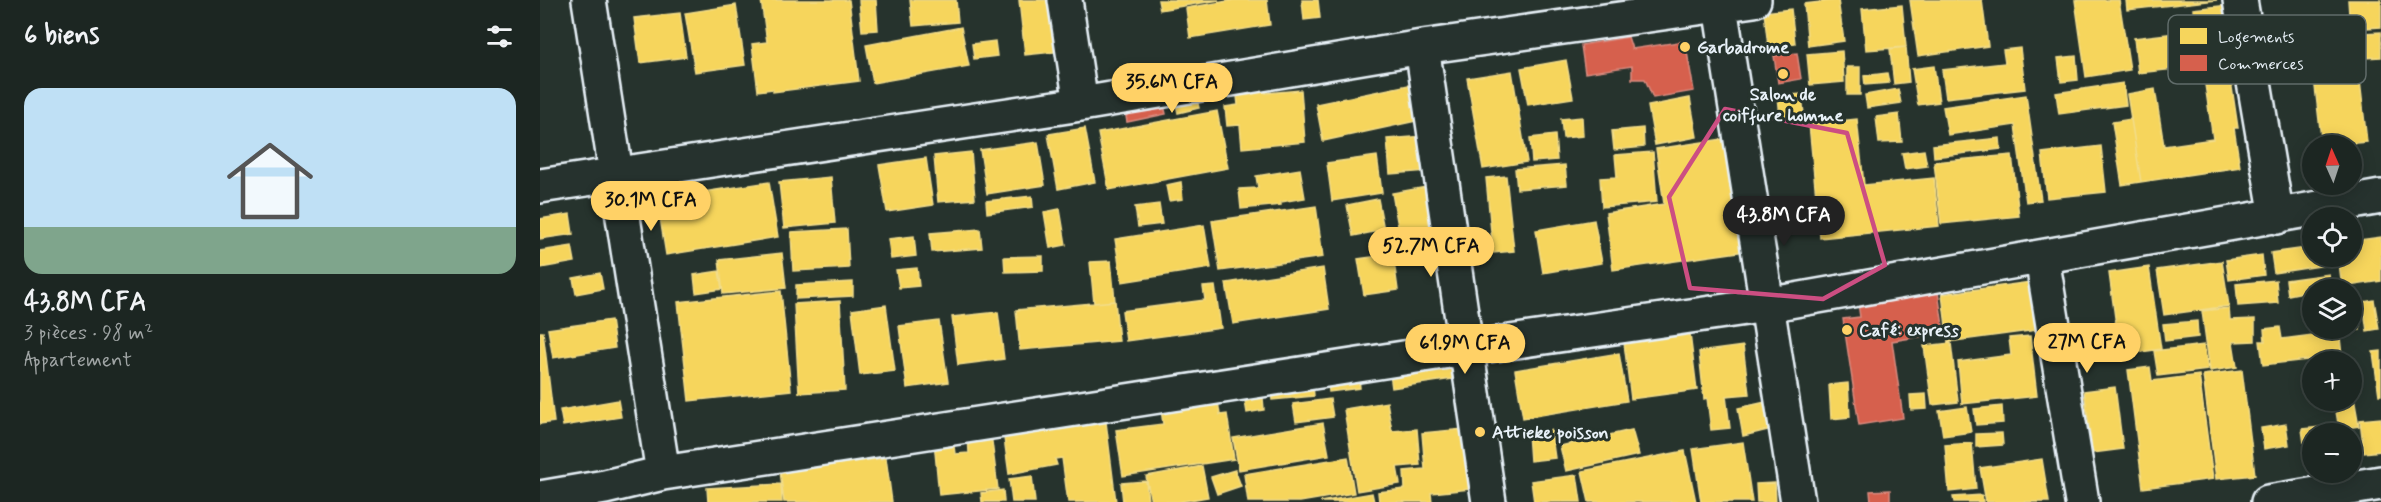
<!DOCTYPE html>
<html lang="fr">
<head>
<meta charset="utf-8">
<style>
  :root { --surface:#1c2622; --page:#252e2a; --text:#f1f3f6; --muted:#a0a5a5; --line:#3a4340; --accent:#ffd166 }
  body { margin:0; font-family:Mynerve,sans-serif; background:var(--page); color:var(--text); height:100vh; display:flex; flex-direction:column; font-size:22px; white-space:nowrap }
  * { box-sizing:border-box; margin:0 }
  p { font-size:20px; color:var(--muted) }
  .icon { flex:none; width:33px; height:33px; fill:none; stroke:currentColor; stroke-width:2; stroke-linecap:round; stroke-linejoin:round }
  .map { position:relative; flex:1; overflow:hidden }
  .drawer { display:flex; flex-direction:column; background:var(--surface); width:540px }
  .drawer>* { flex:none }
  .needle { width:39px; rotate:357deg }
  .tools { position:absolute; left:1762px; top:135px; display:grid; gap:12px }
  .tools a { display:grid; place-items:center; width:60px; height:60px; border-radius:50%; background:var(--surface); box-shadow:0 3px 15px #0003,0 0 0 2px var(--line); font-size:30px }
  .price { position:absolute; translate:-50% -51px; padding:0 14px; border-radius:21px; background:var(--accent); color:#111; font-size:20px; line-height:39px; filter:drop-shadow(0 2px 3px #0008) }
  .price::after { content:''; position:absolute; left:50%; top:36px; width:18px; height:14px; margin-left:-9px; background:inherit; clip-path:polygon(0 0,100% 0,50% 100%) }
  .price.current { background:#222; color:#fff }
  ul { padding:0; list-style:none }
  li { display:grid; align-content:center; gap:12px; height:318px; padding:0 24px }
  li+li { border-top:2px solid var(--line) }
  li span { display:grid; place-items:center; height:186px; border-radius:18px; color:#555 }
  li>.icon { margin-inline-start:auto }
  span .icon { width:108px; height:108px; fill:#fffc; stroke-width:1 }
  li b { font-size:26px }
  h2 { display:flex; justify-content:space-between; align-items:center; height:72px; padding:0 24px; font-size:26px }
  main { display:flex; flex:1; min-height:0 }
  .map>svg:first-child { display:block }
</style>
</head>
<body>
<main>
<section class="drawer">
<h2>6 biens<svg class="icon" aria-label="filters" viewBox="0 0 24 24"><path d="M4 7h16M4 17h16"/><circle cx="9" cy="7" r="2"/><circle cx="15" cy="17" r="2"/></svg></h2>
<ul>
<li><span style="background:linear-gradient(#bfe0f5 75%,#7fa58c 0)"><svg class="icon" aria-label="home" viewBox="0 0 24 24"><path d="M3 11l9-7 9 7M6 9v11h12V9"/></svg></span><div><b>43.8M CFA</b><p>3 pièces · 98 m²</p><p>Appartement</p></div></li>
</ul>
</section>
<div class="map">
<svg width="1841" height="502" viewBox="0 0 1841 502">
  <rect width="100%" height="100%" fill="#26332d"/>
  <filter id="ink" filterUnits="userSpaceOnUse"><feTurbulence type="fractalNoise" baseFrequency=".0167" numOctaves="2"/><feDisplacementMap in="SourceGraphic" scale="12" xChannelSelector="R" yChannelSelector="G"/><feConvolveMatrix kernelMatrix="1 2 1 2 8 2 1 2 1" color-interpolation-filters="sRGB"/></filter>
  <g filter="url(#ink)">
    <path fill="#f6d55c" stroke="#f2dd8b" stroke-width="1.5" d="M221,0H309L319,81L233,92V89L218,91L212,44L227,42Z
      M319,0H336L338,30L322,31Z
      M370,0H416L418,22L373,26Z
      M479,0H528L533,50L485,55Z
      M618,0H679L620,10Z
      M694,0H727L730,25L650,38L646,8Z
      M762,0H778L780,18L764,20Z
      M1298,0L1304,41L1268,46L1264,4Z
      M1370,0H1442L1448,46L1378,56Z
      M1535,0H1579L1590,70L1546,77Z
      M1586,0H1677L1587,10Z
      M1808,0H1841V27L1810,29Z
      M196,5L205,65L155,72L145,13Z
      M1362,5L1366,47L1326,50L1322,9Z
      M1689,5L1691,18L1654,22L1653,9Z
      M1251,9L1255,43L1228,46L1224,12Z
      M140,13L146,57L100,63L94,18Z
      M421,27L429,66L333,83L326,45Z
      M1678,28L1682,64L1598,73L1594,38Z
      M1841,32V57L1804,59L1802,34Z
      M455,41L457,56L434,59L432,44Z
      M1366,47L1369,82L1354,84L1350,49Z
      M1480,48L1485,89L1406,98L1402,70L1465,63L1463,50Z
      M1302,51L1304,82L1270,85L1267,54Z
      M1536,56L1538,80L1521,82L1518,58Z
      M1026,60L1033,98L988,105L981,68Z
      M1394,66L1399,102L1378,105L1372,69Z
      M1307,67H1320V95H1307Z
      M1689,67L1698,128H1694L1700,167L1601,182L1587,94L1615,89L1624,146L1673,139L1663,71Z
      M972,71L987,162L943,169L927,78Z
      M1819,72L1827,142L1782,146L1774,78Z
      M1347,73L1349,83L1325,85L1324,76Z
      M711,81H726V93L761,90L765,142L702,148L700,125L687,126L685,107L698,105L697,96L711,95Z
      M1583,83L1586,105L1519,114L1516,93Z
      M874,84L881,120L783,141L776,104Z
      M1358,89L1361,103L1327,108L1325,95Z
      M655,91L659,108L638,113L634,96Z
      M1262,94L1264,115L1240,117L1238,96Z
      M1486,95L1501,200L1486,202L1475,125L1408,135L1403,107Z
      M1150,98L1157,137L1115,145L1108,106Z
      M677,111L688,168L569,190L558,133Z
      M1359,114L1362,142L1339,143L1336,117Z
      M1042,117L1043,136L1023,138L1021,119Z
      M1317,119L1324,185L1394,178L1399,226L1280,238L1269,124Z
      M1591,119L1601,182L1582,185L1572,122Z
      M545,128L555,182L518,189L508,134Z
      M1103,128L1104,147L1074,150L1072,131Z
      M1015,135L1017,160L992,162L990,138Z
      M885,136L888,171L850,174L847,139Z
      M1189,138L1205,251L1073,270L1066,213L1124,204L1116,149Z
      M1460,138L1461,149L1394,157L1393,145Z
      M498,142L505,185L447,194L440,150Z
      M1561,146L1566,192L1507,198L1502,153Z
      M1384,150L1387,166L1365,169L1362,153Z
      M431,152L435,199L398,202L394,156Z
      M1113,152L1117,202L1062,207L1060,178L1077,177L1075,155Z
      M1472,155L1479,216L1401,224L1394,162Z
      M837,156L842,193L792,201L787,163Z
      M386,158L393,205L347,212L339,165Z
      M1025,165L1027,185L977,189L975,169Z
      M760,169L765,198L741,202V205L701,209L699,189L718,188L716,176Z
      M966,176L974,251L953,253L946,178Z
      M291,177L295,223L244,228L239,182Z
      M229,182L238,237L126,255L117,199Z
      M641,182L643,199L629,201L626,185Z
      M886,187L896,241L862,248L852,193Z
      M492,196L493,207L447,213L446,201Z
      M838,199L844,230L813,236L807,205Z
      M619,204L622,224L598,227L595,207Z
      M776,206L783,257L680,271L672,221Z
      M520,209L526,245L510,248L504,212Z
      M30,214L33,234L0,239V219Z
      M1054,220L1062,263L1003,273L996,230Z
      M664,225L671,268L582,282L575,239Z
      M307,229L309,268L253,271L251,232Z
      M440,229L442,248L392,252L390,233Z
      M374,236L376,256L351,259L348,239Z
      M1841,237V281L1802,287L1798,256H1812V241Z
      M32,246L35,262L0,268V251Z
      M1773,247V256H1785L1786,265L1734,273L1731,253Z
      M242,253L246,288L183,294L179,260Z
      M853,254L858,290L824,295L818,259Z
      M1722,255L1724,275L1689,280L1686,260Z
      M503,256V271L465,272L464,257Z
      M571,261L575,301L554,303L550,262Z
      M1682,261L1689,306L1624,315L1617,270Z
      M1609,267L1621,349L1580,355L1569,273Z
      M377,268L379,286L359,288L356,270Z
      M783,268L789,309L693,324L686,283Z
      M179,271L182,289L156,293L154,275Z
      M60,273L63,289L36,294L33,278Z
      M1789,274L1791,289L1773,290L1748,295L1746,280Z
      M1736,280L1738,303L1698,306L1696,284Z
      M1498,281L1504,329L1408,342L1402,294Z
      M313,282V296L256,299V285Z
      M675,286L681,328L586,341L582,311L665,300L663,287Z
      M241,291L251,390L149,401L138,302Z
      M1812,294H1817L1820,330L1805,331L1804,328H1812Z
      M1834,300L1839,329L1827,331L1823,302Z
      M300,301L305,390L259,393L254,304Z
      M575,301L579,341L480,350L476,310Z
      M346,305L355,371L320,375L312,310Z
      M1689,308L1690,320L1715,319V341L1693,342L1697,367L1670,371L1662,311Z
      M458,312L464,359L418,365L412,317Z
      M71,320L75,348L13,358L8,329Z
      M399,321L408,382L367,388L359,326Z
      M1657,321L1658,337L1625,341L1623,324Z
      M1740,327L1742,339L1781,334L1780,328H1799L1802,356L1723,365L1720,341H1725L1724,329Z
      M0,332H3L14,422L0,424Z
      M1150,334L1157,390L1091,399L1084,343Z
      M1490,336L1497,396L1422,404L1418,362L1471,355L1469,338Z
      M1411,343L1418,402L1392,405L1384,346Z
      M1664,345L1668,370L1618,376L1614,351Z
      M1203,346L1209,394L1186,396L1190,428L1171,430L1167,398L1164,399L1159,352Z
      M1841,351V395H1839L1833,352Z
      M1079,353L1087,401L983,418L975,370Z
      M910,365L912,379L852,388L850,374Z
      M1610,367L1612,381L1659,375L1673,479L1603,488L1588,370Z
      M1702,370L1715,475L1676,479L1663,375Z
      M819,377L820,388L789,392L788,382Z
      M1308,383L1310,417L1291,419L1289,385Z
      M773,385L774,396L732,400L731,390Z
      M1575,387L1583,449L1553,453L1544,391Z
      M1812,387L1819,426L1799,429L1794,400H1812Z
      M1386,394L1387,409L1371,410L1370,395Z
      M723,398L724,410L707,413L705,401Z
      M790,399L793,417L756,422L753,404Z
      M78,400L81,417L23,426L20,410Z
      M678,401L680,415L687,414L694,459L583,476L576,430L623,424L621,409Z
      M847,402L852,431L877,429L880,465L857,467L860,484L817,491L804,409Z
      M1226,402L1232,429L1203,436L1198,408Z
      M1462,406L1463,423L1436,425L1434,409Z
      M1427,407L1431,432L1403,436L1399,411Z
      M1841,418V451L1824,453L1820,420Z
      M566,422L576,502H528L522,458L515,459L517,465L469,474L464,438Z
      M783,423L789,455L699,470L693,438Z
      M1746,424L1749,445L1724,449L1721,428Z
      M1791,426L1792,434H1773V441L1764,443L1762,429Z
      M935,428L940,488L891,493L892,502H839L838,492L865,489L864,471L885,469L882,433Z
      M1011,430L1015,458L990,461L988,433Z
      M1092,430L1099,455L1026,471L1020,446Z
      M1462,433L1463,445L1436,447V434Z
      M451,434L458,489L399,495L394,441L413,439L415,454L429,453L428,436Z
      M1203,442L1212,502H1161L1153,449Z
      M1432,443L1436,489L1409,492L1405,445Z
      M1145,451L1156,502H1049L1042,471Z
      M808,457L814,493L760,502H708L704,474Z
      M346,458L352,502H244L240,471Z
      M1502,459L1509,502H1446L1440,468Z
      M662,466L668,497L639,502H611L606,476Z
      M695,470L701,486L677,494L671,477Z
      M1037,475L1041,502H994L991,481Z
      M492,476L495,502H472L469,479Z
      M606,481L608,502H583L581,483Z
      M1235,483L1236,502H1217L1216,484Z
      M241,484L242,502H168L167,488Z
      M463,490L464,502H442L441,493Z
      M832,493L834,502H780Z
      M1442,495L1443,502H1414L1413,497Z"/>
    <path fill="#d6604d" stroke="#db8c80" stroke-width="1.5" d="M1088,37L1092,49L1145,41L1154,91L1113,98L1105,79H1092V66L1045,73L1041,45Z
      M1257,53L1261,79L1238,83L1234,56Z
      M622,96L626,114L587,122L584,105Z
      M1397,285L1404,333L1352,341L1363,418L1319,425L1303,319L1320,317L1317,296Z
      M1350,490V502H1331L1330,491Z"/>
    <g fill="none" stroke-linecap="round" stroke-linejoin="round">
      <g stroke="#e8f1f8" stroke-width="38">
        <path id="minor" d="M49,0L123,473
          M525,0L541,104
          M1179,0L1258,502
          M1700,0L1737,217
          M882,47L949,502
          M0,186L541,104L882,47L1214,0
          M1502,258L1542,502
          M0,498L65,487L123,473L928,348L1227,305L1841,197
          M1728,502L1841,483"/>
      </g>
      <use href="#minor" stroke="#26332d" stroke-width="33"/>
    </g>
  </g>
  <path fill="none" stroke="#cc4e82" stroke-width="4.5" stroke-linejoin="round" d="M1185,109L1307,133L1345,265L1283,299L1150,288L1129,197Z"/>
  <g fill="#ffd166" stroke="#26332d" stroke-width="2">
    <circle cx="1145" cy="47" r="6"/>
    <circle cx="1243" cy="74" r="6"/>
    <circle cx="1307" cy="330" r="6"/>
    <circle cx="940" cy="432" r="6"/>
  </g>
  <g text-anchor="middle" stroke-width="6" stroke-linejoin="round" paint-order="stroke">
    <g font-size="18" font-weight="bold" fill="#e8f1f8" stroke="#26332d" text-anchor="start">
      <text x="1157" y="53">Garbadrome</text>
      <text x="1243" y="100" text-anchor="middle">Salon de<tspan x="1243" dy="21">coiffure homme</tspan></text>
      <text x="1319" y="336">Café: express</text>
      <text x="952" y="438">Attieke poisson</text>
    </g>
  </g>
  <rect x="1628" y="15" width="198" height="69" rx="9" fill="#26332d" stroke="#606c6a" stroke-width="1.5"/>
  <rect x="1640" y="28" width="27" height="16" fill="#f6d55c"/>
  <rect x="1640" y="55" width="27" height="16" fill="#d6604d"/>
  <g font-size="16" fill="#e8f1f8">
    <text x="1678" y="42">Logements</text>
    <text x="1678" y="69">Commerces</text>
  </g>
</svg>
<div class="tools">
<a><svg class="needle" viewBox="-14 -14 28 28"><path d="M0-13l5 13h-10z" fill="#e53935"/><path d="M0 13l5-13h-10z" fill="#a0a5a5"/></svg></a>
<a><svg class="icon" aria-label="locate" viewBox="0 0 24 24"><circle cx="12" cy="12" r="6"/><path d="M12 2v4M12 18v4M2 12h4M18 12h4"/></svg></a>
<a><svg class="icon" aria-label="layers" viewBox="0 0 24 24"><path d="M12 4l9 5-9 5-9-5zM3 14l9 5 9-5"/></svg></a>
<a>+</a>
<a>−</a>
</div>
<b class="price" style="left:632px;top:114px">35.6M CFA</b>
<b class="price" style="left:111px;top:232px">30.1M CFA</b>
<b class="price current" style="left:1244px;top:247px">43.8M CFA</b>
<b class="price" style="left:891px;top:278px">52.7M CFA</b>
<b class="price" style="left:1547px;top:374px">27M CFA</b>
<b class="price" style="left:925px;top:375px">61.9M CFA</b>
</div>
</main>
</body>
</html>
